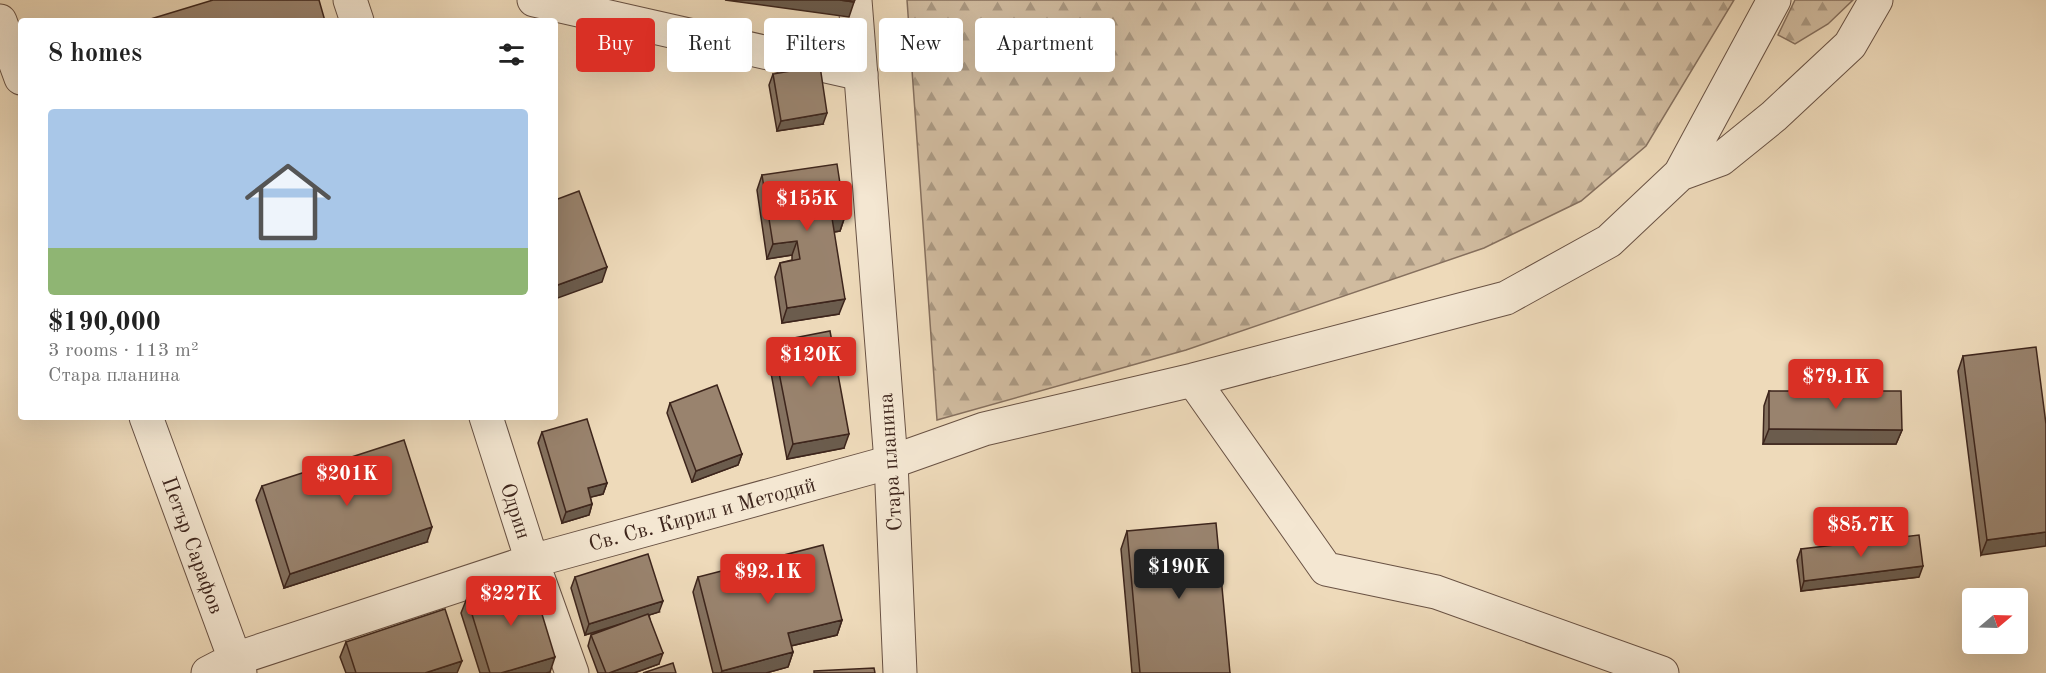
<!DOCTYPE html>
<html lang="en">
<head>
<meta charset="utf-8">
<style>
  :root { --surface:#fff; --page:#f2f2f2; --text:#222; --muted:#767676; --line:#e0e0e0; --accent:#d93025 }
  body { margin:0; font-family:"Old Standard TT",serif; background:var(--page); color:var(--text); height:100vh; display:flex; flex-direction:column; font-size:22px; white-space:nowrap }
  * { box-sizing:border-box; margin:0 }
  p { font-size:20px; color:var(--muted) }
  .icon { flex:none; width:33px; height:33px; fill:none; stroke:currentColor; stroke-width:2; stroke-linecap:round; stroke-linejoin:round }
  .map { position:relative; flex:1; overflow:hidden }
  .details { position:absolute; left:18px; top:18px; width:540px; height:402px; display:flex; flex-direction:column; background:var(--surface); border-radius:6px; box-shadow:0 6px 24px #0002 }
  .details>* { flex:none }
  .banner { position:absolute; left:576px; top:18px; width:570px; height:54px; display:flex; gap:12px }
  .needle { width:39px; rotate:71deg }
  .fabs { position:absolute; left:1962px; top:588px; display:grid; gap:12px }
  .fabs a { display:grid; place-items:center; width:66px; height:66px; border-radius:6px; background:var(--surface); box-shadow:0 6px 24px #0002; font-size:30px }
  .price { position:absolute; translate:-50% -51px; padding:0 14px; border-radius:6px; background:var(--accent); color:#fff; font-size:20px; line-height:39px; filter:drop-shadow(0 2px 3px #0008) }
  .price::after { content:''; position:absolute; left:50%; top:36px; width:18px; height:14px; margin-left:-9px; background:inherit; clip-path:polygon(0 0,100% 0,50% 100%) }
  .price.selected { background:#222; color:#fff }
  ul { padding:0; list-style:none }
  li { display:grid; align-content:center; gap:12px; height:318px; padding:0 30px }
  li+li { border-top:2px solid var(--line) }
  li span { display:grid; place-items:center; height:186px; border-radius:6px; color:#555 }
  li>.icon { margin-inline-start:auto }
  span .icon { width:108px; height:108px; fill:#fffc; stroke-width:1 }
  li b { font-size:26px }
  h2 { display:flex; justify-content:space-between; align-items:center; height:72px; padding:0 30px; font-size:26px }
  .tag { padding:0 21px; border-radius:6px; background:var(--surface); box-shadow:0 6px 24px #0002; font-size:21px; line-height:54px }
  .tag.selected { background:var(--accent); color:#fff }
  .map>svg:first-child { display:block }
</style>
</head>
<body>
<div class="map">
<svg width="2046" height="673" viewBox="0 0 2046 673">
  <defs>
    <pattern id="forest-firs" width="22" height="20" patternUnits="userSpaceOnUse" patternTransform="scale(1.5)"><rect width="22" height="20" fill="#d0bb9f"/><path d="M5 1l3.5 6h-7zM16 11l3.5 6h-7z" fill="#aa9881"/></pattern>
  </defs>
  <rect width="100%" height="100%" fill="#eedaba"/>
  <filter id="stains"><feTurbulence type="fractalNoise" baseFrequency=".00333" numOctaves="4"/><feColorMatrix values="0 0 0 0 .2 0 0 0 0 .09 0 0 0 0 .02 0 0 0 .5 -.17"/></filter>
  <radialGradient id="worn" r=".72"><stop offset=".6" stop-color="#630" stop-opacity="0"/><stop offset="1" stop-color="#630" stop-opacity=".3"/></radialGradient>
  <path fill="url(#forest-firs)" stroke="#86705e" stroke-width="1.5" d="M907,0H1734L1646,146L1581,201L1484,248L1186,350L937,420Z
    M1795,0H1853L1828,24L1795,44L1778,35Z"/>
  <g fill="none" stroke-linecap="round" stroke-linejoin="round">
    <g stroke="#695244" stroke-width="35">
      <path id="minor" d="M350,0L357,21
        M534,0L861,74
        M0,21L21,78
        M1680,174L1774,0
        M1193,380L1326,569L1436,592L1662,673
        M146,417L240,673
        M486,417L532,561L572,673
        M208,673L235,659L532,561L891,462L984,429L1193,380L1506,298L1609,241L1680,174L1721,159L1774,116L1850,45L1876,0"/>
    </g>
    <g stroke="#695244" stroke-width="35">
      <path id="tertiary" d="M855,0L891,462L900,673"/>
    </g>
    <use href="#minor" stroke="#f4e7d2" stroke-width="33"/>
    <use href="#tertiary" stroke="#f4e7d2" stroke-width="33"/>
  </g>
  <path fill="#84715f" stroke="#3d251c" stroke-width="1.5" d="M773,74L823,124L777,131L769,85Z
    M762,175L845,216L840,231L834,232L839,314L782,323L775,277L780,263L792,260V255L767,259L757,190Z
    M773,342L844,448L787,459L768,357Z
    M1963,356L2046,424L1981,555L1958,371Z
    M1769,391L1902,430L1896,444H1763L1764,406Z
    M670,403L742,454L738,465L692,482L667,413Z
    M542,432L607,483L603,494L590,497L592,504L589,515L562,523L538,443Z
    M262,486L427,542L284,588L256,500Z
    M1127,531L1230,673H1132L1121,549Z
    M1801,549L1919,577L1801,591L1797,560Z
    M575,577L659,612L649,615L659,664L634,673H598L588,646L591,635L625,622L585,635L571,588Z
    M698,577L842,620L837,635L791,646L793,652L788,667L766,673H713L693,592Z
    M467,598L550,672L546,673H480L461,613Z
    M346,642L457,673H346L340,657Z"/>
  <path fill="#6b5c4d" stroke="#3d251c" stroke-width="1.5" d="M725,0H840L854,2L849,17Z
    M827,113L823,124L777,131L781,121Z
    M845,216L840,231L827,233L832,218Z
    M797,241L792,255L767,259L773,244Z
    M607,267L602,282L555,299V286Z
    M845,299L839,314L782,323L787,308Z
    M1769,429L1902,430L1896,444H1763Z
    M849,434L844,448L787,459L793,444Z
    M742,454L738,465L692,482L696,471Z
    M607,483L603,494L584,499L588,488Z
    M592,504L589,515L562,523L566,512Z
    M432,527L427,542L284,588L290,574Z
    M2046,532V546L1981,555L1987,540Z
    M1923,566L1919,577L1801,591L1804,581Z
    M663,601L659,612L585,635L589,624Z
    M842,620L837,635L782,648L788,633Z
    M793,652L788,667L766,673H721L722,671Z
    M663,653L659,664L634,673H609Z
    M555,657L550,672L546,673H501Z
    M462,661L457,673H425Z"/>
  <path fill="#99836e" stroke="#3d251c" stroke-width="1.5" d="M213,0H319L325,21H144Z
    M840,0H855L854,2Z
    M820,66L827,113L781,121L773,74Z
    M837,164L845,216L832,218L845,299L787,308L780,263L800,259L797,241L773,244L762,175Z
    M579,191L607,267L555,286V200Z
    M830,331L849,434L793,444L773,342Z
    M2036,347L2046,424V532L1987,540L1963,356Z
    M717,385L742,454L696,471L670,403Z
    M1769,391H1901L1902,430L1769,429Z
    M587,419L607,483L588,488L592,504L566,512L542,432Z
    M404,440L432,527L290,574L262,486Z
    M1216,523L1230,673H1140L1127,531Z
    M1919,535L1923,566L1804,581L1801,549Z
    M823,545L842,620L788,633L793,652L722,671L698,577Z
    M648,554L663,601L589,624L575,577Z
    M531,578L555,657L501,673H490L467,598Z
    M445,609L462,661L425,673H356L346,642Z
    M648,614L663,653L609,673H606L591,635Z
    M673,663L676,673H643Z
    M874,668L875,673H814V671Z"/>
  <g text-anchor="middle" stroke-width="6" stroke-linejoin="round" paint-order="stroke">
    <g font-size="21" fill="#3d251c" stroke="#f4e7d2">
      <text transform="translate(890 462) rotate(-94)" y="7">Стара планина</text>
      <text transform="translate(516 511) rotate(72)" y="7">Одрин</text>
      <text transform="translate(702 514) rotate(-15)" y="7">Св. Св. Кирил и Методий</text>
      <text transform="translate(193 545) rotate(70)" y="7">Петър Сарафов</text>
    </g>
  </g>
  <rect width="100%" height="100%" filter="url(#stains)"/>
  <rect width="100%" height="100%" fill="url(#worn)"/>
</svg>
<div class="fabs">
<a><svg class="needle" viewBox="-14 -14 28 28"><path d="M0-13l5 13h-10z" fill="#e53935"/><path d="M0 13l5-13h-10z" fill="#767676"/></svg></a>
</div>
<b class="price" style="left:807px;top:232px">$155K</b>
<b class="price" style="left:811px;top:388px">$120K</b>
<b class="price" style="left:1836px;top:410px">$79.1K</b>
<b class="price" style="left:347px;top:507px">$201K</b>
<b class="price" style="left:1861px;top:558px">$85.7K</b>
<b class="price selected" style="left:1179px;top:600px">$190K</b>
<b class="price" style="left:768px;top:605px">$92.1K</b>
<b class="price" style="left:511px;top:627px">$227K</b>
<div class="banner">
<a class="tag selected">Buy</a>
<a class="tag">Rent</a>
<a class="tag">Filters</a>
<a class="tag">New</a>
<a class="tag">Apartment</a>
</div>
<section class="details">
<h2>8 homes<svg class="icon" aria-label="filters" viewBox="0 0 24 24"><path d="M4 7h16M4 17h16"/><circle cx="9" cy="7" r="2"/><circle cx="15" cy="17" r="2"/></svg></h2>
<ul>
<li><span style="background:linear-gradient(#a9c7e8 75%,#8fb573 0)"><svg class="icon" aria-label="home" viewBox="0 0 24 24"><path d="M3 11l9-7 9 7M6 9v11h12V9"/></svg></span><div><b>$190,000</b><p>3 rooms · 113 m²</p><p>Стара планина</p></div></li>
</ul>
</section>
</div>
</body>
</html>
